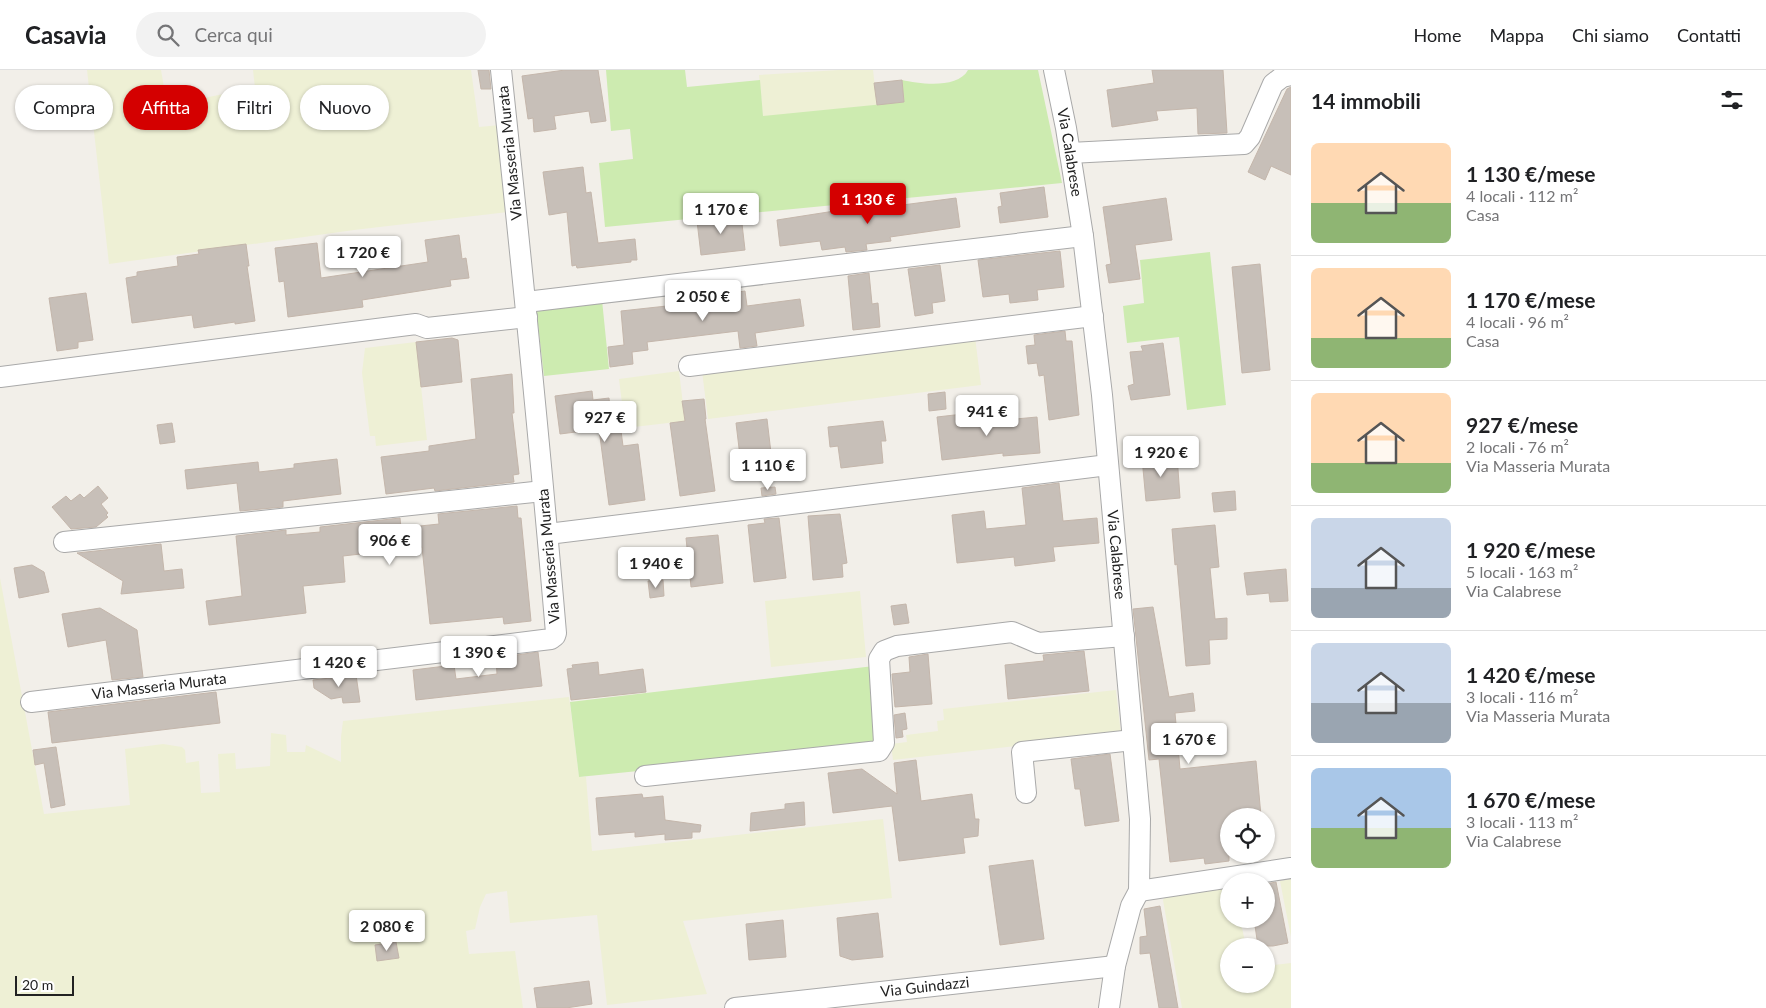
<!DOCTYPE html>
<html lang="it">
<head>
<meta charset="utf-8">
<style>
  :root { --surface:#fff; --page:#f2f2f2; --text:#202124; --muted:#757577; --line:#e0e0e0; --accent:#d40000 }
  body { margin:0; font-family:Lato,sans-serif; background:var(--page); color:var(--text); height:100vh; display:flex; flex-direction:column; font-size:19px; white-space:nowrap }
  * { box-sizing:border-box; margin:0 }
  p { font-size:16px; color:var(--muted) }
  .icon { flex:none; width:28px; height:28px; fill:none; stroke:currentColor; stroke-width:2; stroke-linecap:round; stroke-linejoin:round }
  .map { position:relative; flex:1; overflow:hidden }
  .panel { display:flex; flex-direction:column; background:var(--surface); width:475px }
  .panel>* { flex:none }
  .guide { position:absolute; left:15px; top:15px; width:475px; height:45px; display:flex; gap:10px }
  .fabs { position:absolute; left:1220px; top:738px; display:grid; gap:10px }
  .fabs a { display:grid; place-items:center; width:55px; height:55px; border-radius:50%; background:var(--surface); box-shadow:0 1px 4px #0004; font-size:25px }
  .scale { position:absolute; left:15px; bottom:12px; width:59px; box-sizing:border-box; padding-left:5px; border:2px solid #222; border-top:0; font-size:14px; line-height:18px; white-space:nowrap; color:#222; -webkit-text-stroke:4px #fff; paint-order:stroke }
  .price { position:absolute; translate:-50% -42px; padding:0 11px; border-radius:5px; background:#fff; color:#222; font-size:16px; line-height:32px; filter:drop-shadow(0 1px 2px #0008) }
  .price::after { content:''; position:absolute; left:50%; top:30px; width:15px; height:11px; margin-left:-8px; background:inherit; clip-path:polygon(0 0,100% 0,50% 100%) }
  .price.selected { background:var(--accent); color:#fff }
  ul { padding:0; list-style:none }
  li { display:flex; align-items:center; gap:15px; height:125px; padding:0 20px }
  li+li { border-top:1px solid var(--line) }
  li span { display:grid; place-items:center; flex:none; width:140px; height:100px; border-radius:8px; color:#555 }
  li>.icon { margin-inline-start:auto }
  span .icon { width:60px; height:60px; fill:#fffc; stroke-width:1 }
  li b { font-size:21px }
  h2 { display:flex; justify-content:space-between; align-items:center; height:60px; padding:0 20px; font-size:21px }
  .tag { padding:0 18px; border-radius:22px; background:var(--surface); box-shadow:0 1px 4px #0004; font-size:18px; line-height:45px }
  .tag.selected { background:var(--accent); color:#fff }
  header { display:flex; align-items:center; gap:30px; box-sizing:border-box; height:70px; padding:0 25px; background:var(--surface); border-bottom:1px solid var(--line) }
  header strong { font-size:24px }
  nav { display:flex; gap:28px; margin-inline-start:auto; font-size:18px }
  .search { width:350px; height:45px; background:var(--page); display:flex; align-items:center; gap:12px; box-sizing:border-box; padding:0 18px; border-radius:28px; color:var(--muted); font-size:19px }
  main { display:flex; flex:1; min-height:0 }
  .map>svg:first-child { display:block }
</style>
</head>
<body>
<header>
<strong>Casavia</strong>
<div class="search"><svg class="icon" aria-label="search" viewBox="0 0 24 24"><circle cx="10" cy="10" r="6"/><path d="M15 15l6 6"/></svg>Cerca qui</div>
<nav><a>Home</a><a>Mappa</a><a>Chi siamo</a><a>Contatti</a></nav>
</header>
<main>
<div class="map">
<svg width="1291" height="938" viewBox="0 0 1291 938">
  <rect width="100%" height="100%" fill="#f2efe9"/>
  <path fill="#eef0d5" d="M87,0H161L167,35L255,18L253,0H471L479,57L500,55L508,142L354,160L109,194Z
    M839,0H873L877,35L763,47L759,5Z
    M975,267L981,315L708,349L702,301Z
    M416,272L427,370L376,376L375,366H370L362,303L365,278Z
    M679,301L685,351L625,358L619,309Z
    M0,508L44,744L130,735L125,679L163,674L182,677L185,680L186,693L199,691L201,723L220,722L218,684L235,683L236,699L270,696L271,663L286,665L287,682H305L306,675L341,692V667L343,651L569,627L579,707H586L592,781L883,749L892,828L683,851L707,924L607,935L597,845L510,853L507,821L486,824L480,837L475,859L466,861L469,884L515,881L523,938H0Z
    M860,521L866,587L771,597L765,531Z
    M1116,620L1121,664L893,690L891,674L907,672L906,665L938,661L937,651L944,650L943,639Z
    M1291,809V867L1280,811Z
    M1229,817V849H1240L1246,876H1229V914H1266V896L1291,893V938H1182L1163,830L1166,825Z"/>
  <path fill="#cdebb0" d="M606,0H685L687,17L760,10L763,46L904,32L902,10C920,14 958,19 968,0H1038L1062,113L605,157L599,93L633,89L630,59L611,61Z
    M1210,182L1226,335L1187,340L1179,267L1127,273L1123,236L1144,233L1140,190Z
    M602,230L609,299L544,306L536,238Z
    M874,596L875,677L579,707L570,632Z"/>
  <path fill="#c7bfb8" stroke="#c4b6ab" d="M478,0H489L491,19H481Z
    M565,0H598L606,51L591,53L589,41L554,46L556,59L534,62L533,48L528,49L522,6Z
    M1152,0H1223L1227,63L1198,64L1197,38L1156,41L1158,50L1112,57L1107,20L1154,13Z
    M902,10L904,32L877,35L874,13Z
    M1291,17V105L1271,96L1265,110L1248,102L1287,19Z
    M583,97L586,123L591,122L598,173L635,169L637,190H631V192L577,198L576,195L572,196L567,142L549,145L543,102Z
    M1044,117L1048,147L1000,153L998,137L1002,136L1000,123Z
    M956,128L960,157L890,167L891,171L866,174L867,180L846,182L845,177L822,180L820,171L780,176L777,150L841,140L887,135V137Z
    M1166,128L1172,170L1135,175L1140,209L1109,213L1106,195L1111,194L1103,137Z
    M741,145L745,180L701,185L697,151Z
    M459,165L462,189L466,188L469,208L450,210L451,216L362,230L363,237L288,247L284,211L279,212L275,178L317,173L321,208L428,192L425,170Z
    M246,174L249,196H247L255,251L235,254V252L194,258L192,245L132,253L126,208L137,206V202L178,196L177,187L199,184L198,180Z
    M1060,181L1064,217L1037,220L1038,230L1010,233L1009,224L983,227L978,190Z
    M1260,194L1270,300L1242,303L1232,197Z
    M940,195L945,231L932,233L933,243L915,246L908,199Z
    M869,203L872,234L878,233L880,257L853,260L848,206Z
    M745,221L747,236L800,229L804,256L755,263L757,276L740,278L738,261L647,272L648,280L632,282L633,294L610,297L608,277L624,275L621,241L685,234V230Z
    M86,223L93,270L78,272V278L57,281L49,228Z
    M1065,261L1066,271H1072L1079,345L1049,350L1044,305L1039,306L1037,293L1028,294L1026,276L1035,275L1034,265Z
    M452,268L458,270L462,312L421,317L416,272Z
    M1163,273L1170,325L1131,330L1128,316L1134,314L1130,282L1143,281L1141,276Z
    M512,304L514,343H512L519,404L513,405L514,412L435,421L434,418L386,424L381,387L429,381V376L476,369L471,309Z
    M592,321L593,330L609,328L610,339L618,338L623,376L638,374L645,430L609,435L599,359L560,364L555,326Z
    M945,322L946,339L929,341L928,324Z
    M704,329L706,349H705L715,421L680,426L670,353L685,351L682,331Z
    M972,343L973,353L1037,347L1040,383L1003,386V383L942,390L937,347Z
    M767,349L773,400L742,403L736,353Z
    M883,351L886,371H881L883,393L841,398L838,376L830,377L828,357Z
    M172,353L175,372L160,374L157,355Z
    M1177,385L1180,428L1146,431L1142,388Z
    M337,389L341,424L283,431V437L240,441L237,413L187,419L185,400L258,392L259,402L294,398V394Z
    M1059,413L1063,451L1097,448L1099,473L1053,477L1055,491L1015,496L1014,487L957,493L952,445L984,441L986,459L1026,455L1022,418Z
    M98,416L108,428L101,434L108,443L106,445L108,447L96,457L71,459L52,437L66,426L71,431L80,424L84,428Z
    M775,417L776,424L762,426L761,418Z
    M1235,421L1236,440L1214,442L1212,423Z
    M517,436L518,448H521L531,551L504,554L503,547L430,554L422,477L343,486L345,512L303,516L306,543L209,555L206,531L242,526L236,466L286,460V465L320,462V457L400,448L401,458L439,454L438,444Z
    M840,444L847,493L842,494L843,507L813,510L808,446Z
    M779,448L786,508L754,512L748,455L765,453L764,449Z
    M1215,455L1219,497L1210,498L1215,549L1227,548V569L1209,570L1210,594L1186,596L1177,494L1175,495L1172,459Z
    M718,465L723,513L691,517L686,468Z
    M161,474L164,501L182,499L184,518L121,524L123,511L77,483Z
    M32,495L44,502L49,522L19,528L14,498Z
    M1286,499L1288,531L1270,532L1269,523L1247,525L1244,503Z
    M663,510L664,526L650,528L648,511Z
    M906,534L909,553L894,555L891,536Z
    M1153,537L1169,627L1193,623L1195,641L1175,643L1180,699L1256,691L1261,746H1229V791L1205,794L1204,788L1170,792L1159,689L1149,690L1133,539Z
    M100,538L137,560L143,607L112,610L106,570L68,577L62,544Z
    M1084,581L1089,621L1008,629L1005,595L1044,591L1043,585Z
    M538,582L542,616L416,630L413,600L454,595L456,609L497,604L496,588Z
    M928,584L932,634L895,637L892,604L910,602L909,587Z
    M598,592L599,605L643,599L646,622L571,630L567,599L573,598L572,595Z
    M356,605L360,632L343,633L342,627L331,629L314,618L313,610Z
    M216,622L220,653L52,673L48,642Z
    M905,643L907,659L902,660L903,667L896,668L894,645Z
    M56,677L65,735L51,738L44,693L35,695L33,680Z
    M1110,684L1119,751L1085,756L1080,719H1075L1071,689Z
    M916,690L921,731L972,724L975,749H979L978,766L963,768L965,783L899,791L892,736L833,743L828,703L862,699L897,724L894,693Z
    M642,724L643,728L663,726L665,750L701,755L700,762H692V768L665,770V764L635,767V762L599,765L596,728Z
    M804,732L805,755L750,761L751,743L785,739V734Z
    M1033,790L1044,869L1000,875L989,796Z
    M1276,812L1288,873L1273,876H1258L1254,849H1266V814Z
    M1160,836L1178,938H1159L1150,883L1140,884V867L1147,866L1144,839Z
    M878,843L883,887L852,890L840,886L837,848Z
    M783,850L786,887L749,890L746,854Z
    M396,872L399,888L377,891L375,875Z
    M589,911L592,934L566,938H537L534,918Z"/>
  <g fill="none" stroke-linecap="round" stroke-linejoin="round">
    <g stroke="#a9a9a9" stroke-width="22">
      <g id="minor">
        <path id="s1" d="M1054,0L1066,58L1083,166L1102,325L1140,749L1139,821L1131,836L1115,896L1109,938"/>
        <path d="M1070,83L1244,74L1250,67L1273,14L1282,7L1291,5"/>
        <path d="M526,232L1083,166"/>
        <path d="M689,296L1093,246"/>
        <path d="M0,307L416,254L427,258L527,247"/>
        <path d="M548,464L1108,395"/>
        <path d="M64,472L543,421"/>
        <path id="s2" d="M31,632L551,569L555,566L556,563C540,375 521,187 501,0"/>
        <path d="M645,706L879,681L884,673L879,589L884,581L897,576L1012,562L1038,573L1124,566"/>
        <path d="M1026,723L1022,682L1133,670"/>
        <path d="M1139,821L1291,798"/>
        <path id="s3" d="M735,938L1115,896"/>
      </g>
    </g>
    <use href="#minor" stroke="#fff" stroke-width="20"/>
  </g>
  <g text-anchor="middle" stroke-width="4" stroke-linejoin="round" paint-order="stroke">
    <g font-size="15" fill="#222" stroke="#fff">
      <text transform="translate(510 83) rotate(-96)" y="5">Via Masseria Murata</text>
      <text dy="5" stroke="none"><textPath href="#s1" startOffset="84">Via Calabrese</textPath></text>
      <text dy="5" stroke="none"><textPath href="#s1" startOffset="489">Via Calabrese</textPath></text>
      <text transform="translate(549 486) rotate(-95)" y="5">Via Masseria Murata</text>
      <text dy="5" stroke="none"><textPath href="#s2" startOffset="129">Via Masseria Murata</textPath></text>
      <text dy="5" stroke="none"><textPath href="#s3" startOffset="191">Via Guindazzi</textPath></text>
    </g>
  </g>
</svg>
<div class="fabs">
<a><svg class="icon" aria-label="locate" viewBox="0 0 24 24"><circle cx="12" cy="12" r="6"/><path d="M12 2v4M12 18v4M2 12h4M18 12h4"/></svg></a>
<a>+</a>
<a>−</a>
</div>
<div class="scale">20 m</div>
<b class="price selected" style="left:868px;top:155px">1 130 €</b>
<b class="price" style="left:721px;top:165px">1 170 €</b>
<b class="price" style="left:363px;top:208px">1 720 €</b>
<b class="price" style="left:703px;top:252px">2 050 €</b>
<b class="price" style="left:987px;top:367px">941 €</b>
<b class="price" style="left:605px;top:373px">927 €</b>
<b class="price" style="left:1161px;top:408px">1 920 €</b>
<b class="price" style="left:768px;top:421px">1 110 €</b>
<b class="price" style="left:390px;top:496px">906 €</b>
<b class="price" style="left:656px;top:519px">1 940 €</b>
<b class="price" style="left:479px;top:608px">1 390 €</b>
<b class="price" style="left:339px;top:618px">1 420 €</b>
<b class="price" style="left:1189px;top:695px">1 670 €</b>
<b class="price" style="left:387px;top:882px">2 080 €</b>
<div class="guide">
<a class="tag">Compra</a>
<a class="tag selected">Affitta</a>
<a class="tag">Filtri</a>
<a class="tag">Nuovo</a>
</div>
</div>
<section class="panel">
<h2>14 immobili<svg class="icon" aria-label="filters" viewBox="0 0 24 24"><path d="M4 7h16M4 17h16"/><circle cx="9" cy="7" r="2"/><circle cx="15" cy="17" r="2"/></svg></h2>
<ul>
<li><span style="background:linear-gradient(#ffd9b3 60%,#8fb573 0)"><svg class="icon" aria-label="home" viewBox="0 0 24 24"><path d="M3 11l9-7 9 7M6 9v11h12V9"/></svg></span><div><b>1 130 €/mese</b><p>4 locali · 112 m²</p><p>Casa</p></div></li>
<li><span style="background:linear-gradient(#ffd9b3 70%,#8fb573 0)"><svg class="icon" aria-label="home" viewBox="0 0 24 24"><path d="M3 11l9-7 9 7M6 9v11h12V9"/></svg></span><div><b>1 170 €/mese</b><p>4 locali · 96 m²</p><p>Casa</p></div></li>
<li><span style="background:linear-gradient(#ffd9b3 70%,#8fb573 0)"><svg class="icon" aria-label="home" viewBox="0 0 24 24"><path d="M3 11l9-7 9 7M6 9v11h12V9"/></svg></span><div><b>927 €/mese</b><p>2 locali · 76 m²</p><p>Via Masseria Murata</p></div></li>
<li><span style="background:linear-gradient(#c9d6e8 70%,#9aa5b1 0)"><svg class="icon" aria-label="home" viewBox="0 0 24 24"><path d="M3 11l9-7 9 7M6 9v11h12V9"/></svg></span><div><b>1 920 €/mese</b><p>5 locali · 163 m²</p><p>Via Calabrese</p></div></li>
<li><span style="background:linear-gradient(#c9d6e8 60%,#9aa5b1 0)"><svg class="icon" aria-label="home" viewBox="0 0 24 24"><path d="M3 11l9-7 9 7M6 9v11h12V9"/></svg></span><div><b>1 420 €/mese</b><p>3 locali · 116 m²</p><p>Via Masseria Murata</p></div></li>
<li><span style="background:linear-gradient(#a9c7e8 60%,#8fb573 0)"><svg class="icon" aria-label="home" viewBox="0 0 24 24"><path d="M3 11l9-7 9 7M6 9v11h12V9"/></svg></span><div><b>1 670 €/mese</b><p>3 locali · 113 m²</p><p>Via Calabrese</p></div></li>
</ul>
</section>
</main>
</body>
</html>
